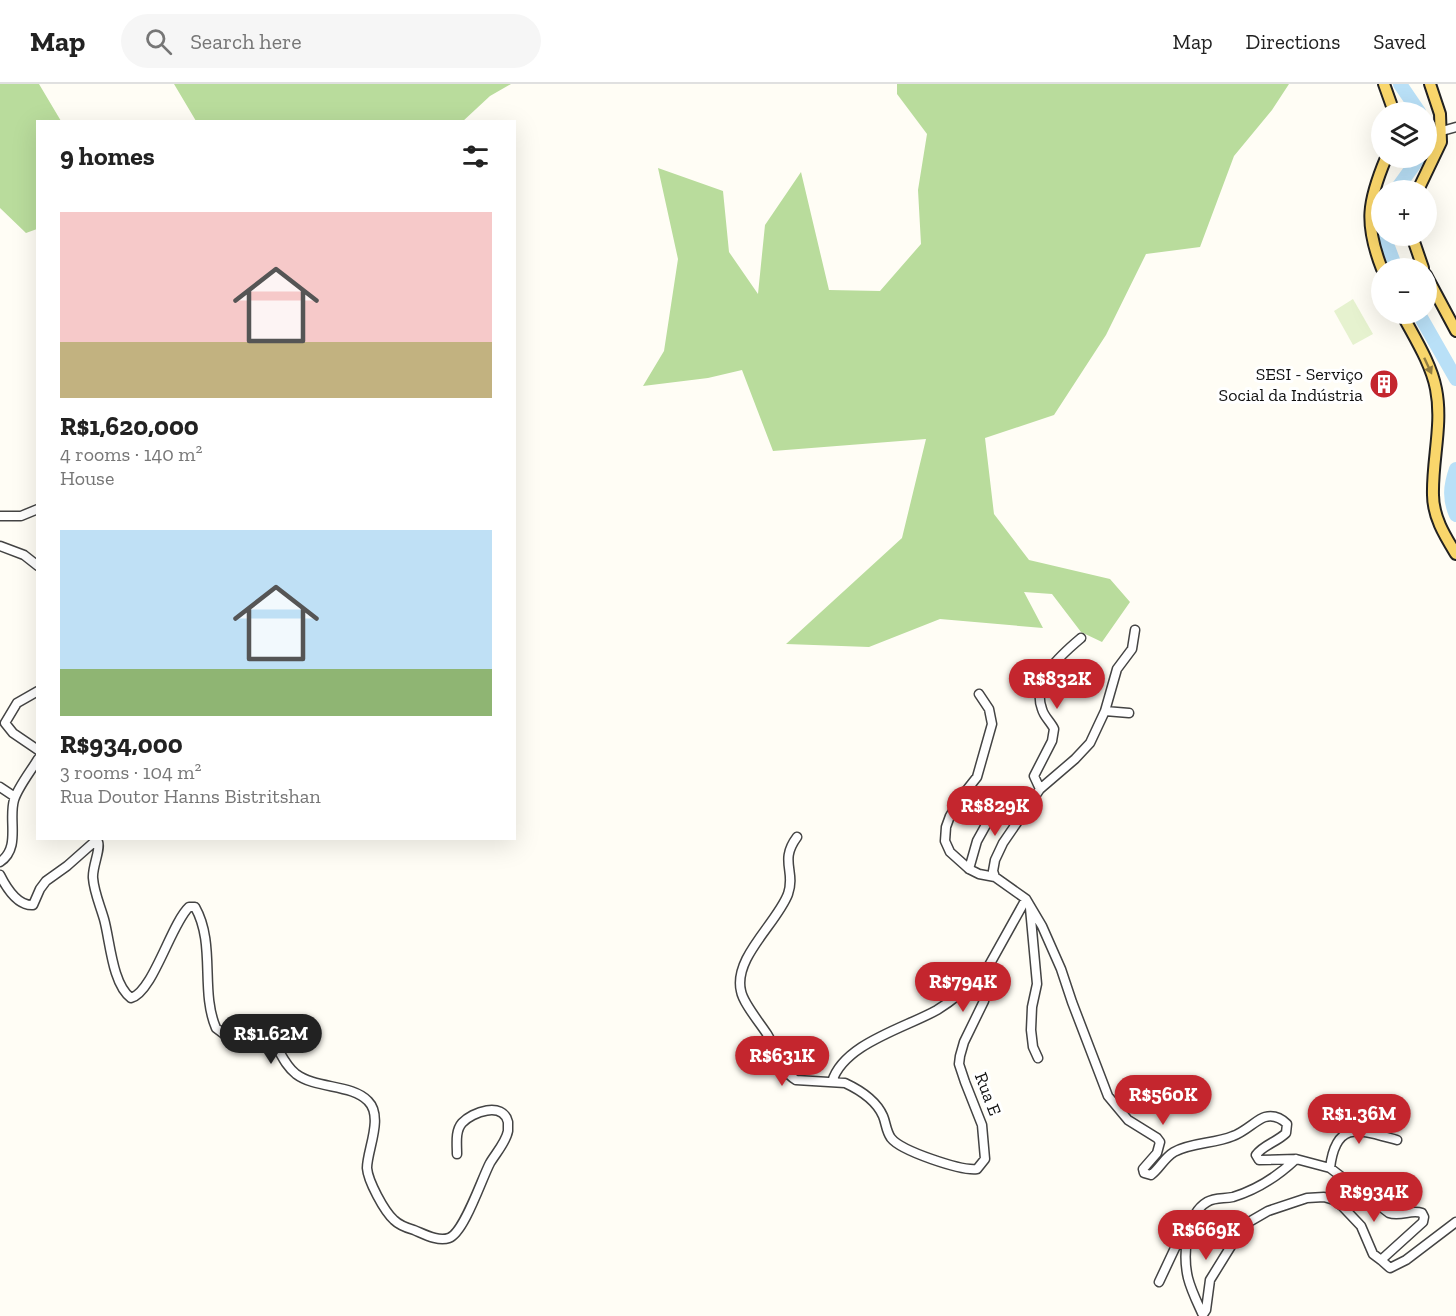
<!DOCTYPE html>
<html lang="en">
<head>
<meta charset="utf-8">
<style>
  :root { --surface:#fff; --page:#f6f6f6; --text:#222; --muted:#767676; --line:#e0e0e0; --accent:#c4262e }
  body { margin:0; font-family:"Zilla Slab",serif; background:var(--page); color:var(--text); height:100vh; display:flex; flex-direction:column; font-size:22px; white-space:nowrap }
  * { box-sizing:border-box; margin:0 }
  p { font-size:20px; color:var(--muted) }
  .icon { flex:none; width:33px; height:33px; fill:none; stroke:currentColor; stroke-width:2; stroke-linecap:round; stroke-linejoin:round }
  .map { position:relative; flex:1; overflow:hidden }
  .drawer { position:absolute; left:36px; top:36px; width:480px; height:720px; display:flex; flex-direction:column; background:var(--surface); border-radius:0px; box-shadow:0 6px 24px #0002 }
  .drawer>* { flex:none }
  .buttons { position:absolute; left:1371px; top:18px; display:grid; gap:12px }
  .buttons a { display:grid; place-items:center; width:66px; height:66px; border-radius:50%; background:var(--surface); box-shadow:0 6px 24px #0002; font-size:30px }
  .price { position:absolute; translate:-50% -51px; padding:0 14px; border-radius:21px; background:var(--accent); color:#fff; font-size:20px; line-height:39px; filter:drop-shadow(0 2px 3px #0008) }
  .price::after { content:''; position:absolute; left:50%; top:36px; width:18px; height:14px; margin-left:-9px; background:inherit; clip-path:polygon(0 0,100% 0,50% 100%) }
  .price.current { background:#222; color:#fff }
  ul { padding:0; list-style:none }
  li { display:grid; align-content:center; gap:12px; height:318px; padding:0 24px }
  li span { display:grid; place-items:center; height:186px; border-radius:0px; color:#555 }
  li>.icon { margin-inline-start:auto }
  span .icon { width:108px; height:108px; fill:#fffc; stroke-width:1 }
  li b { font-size:26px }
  h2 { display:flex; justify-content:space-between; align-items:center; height:72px; padding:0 24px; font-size:26px }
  header { display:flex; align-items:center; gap:36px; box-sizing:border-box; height:84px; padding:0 30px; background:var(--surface); border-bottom:2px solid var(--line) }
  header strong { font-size:28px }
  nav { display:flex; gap:33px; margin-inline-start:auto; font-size:21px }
  .search { width:420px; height:54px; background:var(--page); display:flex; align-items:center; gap:15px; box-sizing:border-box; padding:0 21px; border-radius:33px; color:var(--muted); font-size:22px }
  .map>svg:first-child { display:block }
</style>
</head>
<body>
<header>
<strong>Map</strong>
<div class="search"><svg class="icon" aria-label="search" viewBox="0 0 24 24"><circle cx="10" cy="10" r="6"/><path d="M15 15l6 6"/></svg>Search here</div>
<nav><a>Map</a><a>Directions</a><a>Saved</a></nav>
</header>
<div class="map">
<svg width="1456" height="1232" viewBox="0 0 1456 1232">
  <rect width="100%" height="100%" fill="#fffdf5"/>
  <path fill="#b9dc9c" d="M0,0H39L61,37L38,38L37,145L26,149L0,124Z
    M174,0H511L490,12L462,38L196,37Z
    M897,0H1289L1272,26L1234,72L1200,163L1146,170L1106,251L1054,331L985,354L994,430L1029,476L1110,495L1130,518L1102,558L1081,548L1052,510L1024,508L1043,544L940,535L869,563L786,560L902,454L926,355L773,367L742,286L708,294L643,302L664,267L678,175L658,84L723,107L729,168L758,210L765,141L801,88L829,206L880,207L921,160L918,106L927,50L897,10Z"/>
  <path fill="#e6f2cf" d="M1353,215L1373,250L1353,261L1334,227Z"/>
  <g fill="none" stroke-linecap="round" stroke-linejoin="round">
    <path stroke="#b9e0f7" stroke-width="14" d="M1400,0L1419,28
      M1396,106L1419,74
      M1384,152L1396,184
      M1419,230L1456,295
      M1456,385C1450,402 1449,415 1456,431"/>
    <g stroke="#444" stroke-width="11">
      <path id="minor" d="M1442,47L1456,43
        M0,432H21L38,425
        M0,462L24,471L38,482
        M1135,546L1132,565L1117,585L1105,627L1090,659L1075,675L1040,705L1003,759L995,776L993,787L995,793L1026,815L1042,842L1061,885L1072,918L1108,1012L1128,1036L1157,1054L1160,1058L1157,1069L1143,1085L1144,1089L1151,1091C1160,1084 1164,1074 1174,1068C1192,1058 1214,1060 1233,1052C1245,1048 1257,1035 1265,1033C1273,1031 1281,1034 1287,1040L1286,1049C1277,1058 1263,1061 1256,1071L1259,1076L1296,1075L1330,1084L1389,1129C1401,1133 1411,1125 1422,1129L1424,1133L1423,1138L1381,1176L1390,1184L1406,1176L1456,1138
        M38,607L17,619L5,639L13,649L38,666
        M1105,627L1129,629
        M0,703L15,713
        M1040,705L1034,692L1052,657L1054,645C1051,638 1044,633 1042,625C1031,596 1062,570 1081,554
        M797,753C779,777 796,787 788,810C777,839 733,874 741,907C743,919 760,939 767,950C777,966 779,986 796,996L845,999C860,1006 876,1016 883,1032C886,1039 886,1047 891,1054C901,1067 961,1087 977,1085L985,1075L982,1041L965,998L959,980L960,972L964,958L984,917L987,906V885L1026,815
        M0,778C21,764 8,736 14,716C18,703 31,687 38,675
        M969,785L950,768L945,757L946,743L950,732L962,712L977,693L992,640L989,625L979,610
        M0,791C6,803 17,822 33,821L40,805L46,797L67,782L93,759L98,758C101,765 92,783 93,794C94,808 100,821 104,835C110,856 112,900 131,914C153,908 171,840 189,823H195C216,860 200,907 216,944L228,953L260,948L267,949C279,962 282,979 296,990C316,1005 352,1000 368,1017C384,1033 367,1066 367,1084C368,1097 384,1127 394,1136C399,1141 407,1144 414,1146C424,1150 438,1158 449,1154C464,1149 482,1094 490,1079C496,1069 506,1058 508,1047C508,1045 508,1040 508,1038C503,1017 472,1028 462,1039C455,1047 457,1060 457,1070
        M995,793L979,790L969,785L977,757L1002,712
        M1030,824L1037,900L1032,923L1031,946L1033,963L1038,974
        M832,998C843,960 905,944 937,926C955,915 972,900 987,885
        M1352,1047L1358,1030
        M1296,1075C1279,1091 1256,1106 1233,1113C1224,1115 1215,1113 1207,1118C1185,1131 1183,1173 1188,1194C1191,1206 1197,1218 1202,1229H1204L1206,1226L1210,1196L1236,1154L1249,1138L1268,1127L1307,1114L1324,1113L1334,1116L1342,1122L1361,1142L1373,1170L1381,1176
        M1330,1084C1336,1035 1360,1046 1397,1056
        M1159,1198L1182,1149L1188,1142"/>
    </g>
    <g stroke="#222" stroke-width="14">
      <path id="major" d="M1384,0L1394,28
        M1418,106L1441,58L1440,30L1430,0
        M1412,152L1423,184
        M1382,185C1364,139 1368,117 1386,74
        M1426,191L1456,247
        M1402,230C1414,253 1431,279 1436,305C1443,340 1432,376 1433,411C1433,433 1445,452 1456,470"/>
    </g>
    <use href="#minor" stroke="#fff" stroke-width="8"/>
    <use href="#major" stroke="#f9d66b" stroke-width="10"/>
  </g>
  <defs><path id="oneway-solid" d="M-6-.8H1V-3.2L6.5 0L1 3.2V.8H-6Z" transform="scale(1.5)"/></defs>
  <use fill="#917d42" href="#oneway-solid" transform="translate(1428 282) rotate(65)"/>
  <defs>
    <g id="building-disc" transform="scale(1.5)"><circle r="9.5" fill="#c4262e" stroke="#fff"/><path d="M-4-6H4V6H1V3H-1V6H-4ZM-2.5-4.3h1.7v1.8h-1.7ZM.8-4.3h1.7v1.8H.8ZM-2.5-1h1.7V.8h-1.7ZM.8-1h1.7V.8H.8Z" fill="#fff"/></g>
  </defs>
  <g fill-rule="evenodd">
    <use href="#building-disc" x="1384" y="300"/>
  </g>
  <g text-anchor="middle" stroke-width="6" stroke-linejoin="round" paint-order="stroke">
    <g font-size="18" fill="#111" stroke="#fff" text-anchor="end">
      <text x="1363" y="296">SESI - Serviço<tspan x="1363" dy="21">Social da Indústria</tspan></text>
    </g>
    <g font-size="18" fill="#111" stroke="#fff">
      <text transform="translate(988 1010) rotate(69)" y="6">Rua E</text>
    </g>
  </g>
</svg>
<div class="buttons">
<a><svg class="icon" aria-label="layers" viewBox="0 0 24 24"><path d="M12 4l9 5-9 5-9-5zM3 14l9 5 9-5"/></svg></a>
<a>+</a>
<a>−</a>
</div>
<b class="price" style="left:1057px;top:626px">R$832K</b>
<b class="price" style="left:995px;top:753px">R$829K</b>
<b class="price" style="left:963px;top:929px">R$794K</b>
<b class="price current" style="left:271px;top:981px">R$1.62M</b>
<b class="price" style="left:782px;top:1003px">R$631K</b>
<b class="price" style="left:1163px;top:1042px">R$560K</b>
<b class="price" style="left:1359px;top:1061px">R$1.36M</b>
<b class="price" style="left:1374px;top:1139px">R$934K</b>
<b class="price" style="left:1206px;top:1177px">R$669K</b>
<section class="drawer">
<h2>9 homes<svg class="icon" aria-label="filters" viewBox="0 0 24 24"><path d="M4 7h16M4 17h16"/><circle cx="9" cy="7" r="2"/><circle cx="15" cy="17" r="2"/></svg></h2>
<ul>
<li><span style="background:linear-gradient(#f6c9c9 70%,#c2b280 0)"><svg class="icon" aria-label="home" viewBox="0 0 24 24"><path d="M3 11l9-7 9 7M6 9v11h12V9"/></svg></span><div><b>R$1,620,000</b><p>4 rooms · 140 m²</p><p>House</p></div></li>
<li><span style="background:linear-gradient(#bfe0f5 75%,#8fb573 0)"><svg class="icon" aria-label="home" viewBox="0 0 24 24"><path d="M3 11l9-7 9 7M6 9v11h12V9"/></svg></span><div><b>R$934,000</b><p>3 rooms · 104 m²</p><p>Rua Doutor Hanns Bistritshan</p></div></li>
</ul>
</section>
</div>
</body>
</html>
